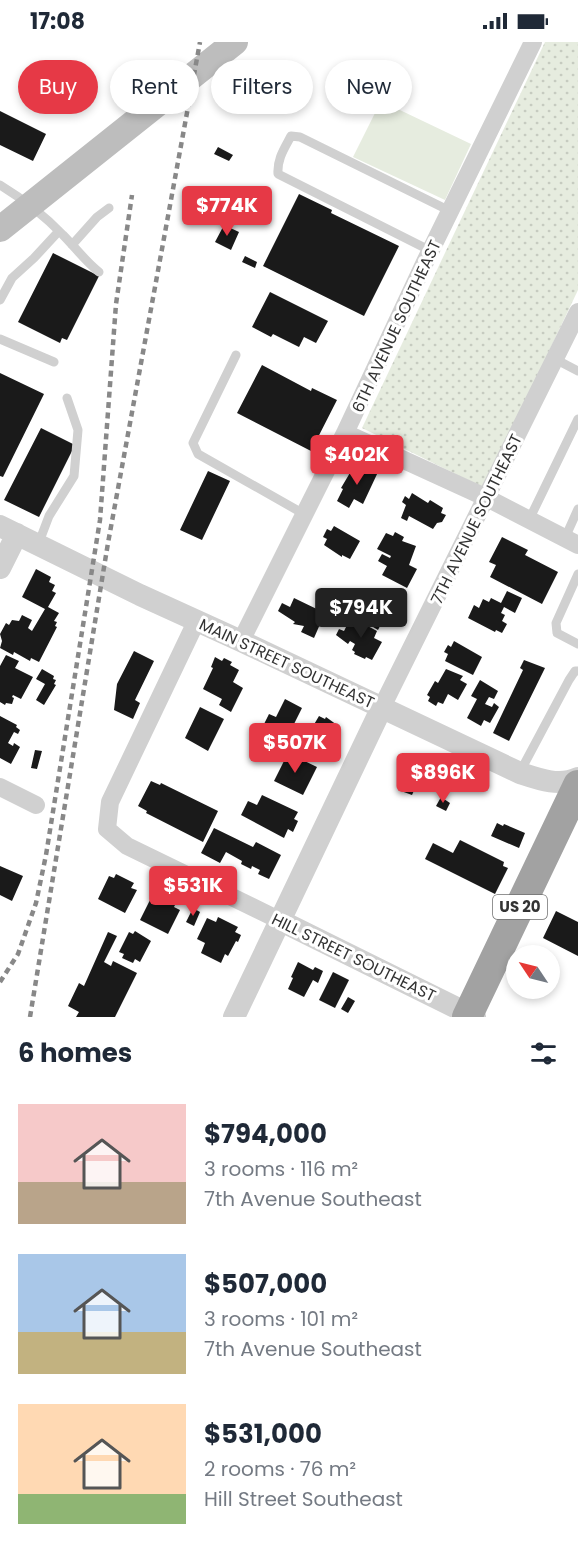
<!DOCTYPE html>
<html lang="en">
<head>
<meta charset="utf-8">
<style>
  :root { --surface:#fff; --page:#f6f6f7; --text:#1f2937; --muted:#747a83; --accent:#e63946 }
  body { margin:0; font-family:Poppins,sans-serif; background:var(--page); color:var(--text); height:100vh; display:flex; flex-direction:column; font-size:22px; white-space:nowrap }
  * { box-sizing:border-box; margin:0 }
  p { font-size:20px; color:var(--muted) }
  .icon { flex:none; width:33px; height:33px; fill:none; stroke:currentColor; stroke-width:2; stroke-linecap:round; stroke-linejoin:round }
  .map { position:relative; height:975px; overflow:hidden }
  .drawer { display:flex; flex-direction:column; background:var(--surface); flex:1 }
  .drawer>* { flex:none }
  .banner { position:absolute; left:18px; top:18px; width:543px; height:54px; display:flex; gap:12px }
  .needle { width:39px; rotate:305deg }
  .controls { position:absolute; left:506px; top:903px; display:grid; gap:12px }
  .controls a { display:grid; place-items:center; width:54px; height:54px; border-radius:50%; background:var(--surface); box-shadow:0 3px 9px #0003; font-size:30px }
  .price { position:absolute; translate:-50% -51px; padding:0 14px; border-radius:6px; background:var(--accent); color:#fff; font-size:20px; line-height:39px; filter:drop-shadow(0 2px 3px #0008) }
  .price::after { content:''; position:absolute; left:50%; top:36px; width:18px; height:14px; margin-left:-9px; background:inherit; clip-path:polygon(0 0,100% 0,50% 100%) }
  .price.current { background:#222; color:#fff }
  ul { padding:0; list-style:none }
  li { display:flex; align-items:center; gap:18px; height:150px; padding:0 18px }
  li span { display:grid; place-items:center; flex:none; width:168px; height:120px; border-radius:0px; color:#555 }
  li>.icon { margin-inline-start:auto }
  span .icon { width:72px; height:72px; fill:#fffc; stroke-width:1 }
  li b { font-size:26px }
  h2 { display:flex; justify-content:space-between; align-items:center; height:72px; padding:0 18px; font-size:26px }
  .chip { padding:0 21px; border-radius:27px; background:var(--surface); box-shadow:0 3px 9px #0003; font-size:21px; line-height:54px }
  .chip.current { background:var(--accent); color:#fff }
  .status { display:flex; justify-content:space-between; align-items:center; height:42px; padding:0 30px; background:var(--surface); direction:ltr }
  .status svg { height:16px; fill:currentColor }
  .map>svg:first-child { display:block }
</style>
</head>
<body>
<div class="status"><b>17:08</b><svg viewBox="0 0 49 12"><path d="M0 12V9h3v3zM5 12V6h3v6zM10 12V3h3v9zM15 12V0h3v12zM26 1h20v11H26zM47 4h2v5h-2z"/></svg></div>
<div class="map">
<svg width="578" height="975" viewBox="0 0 578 975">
  <defs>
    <pattern id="park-dots" width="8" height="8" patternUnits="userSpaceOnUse" patternTransform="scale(1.5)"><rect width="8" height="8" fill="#e6ecdf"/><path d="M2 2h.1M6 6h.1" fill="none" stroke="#c6cbc0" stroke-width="1.8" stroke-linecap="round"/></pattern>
  </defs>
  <rect width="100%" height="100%" fill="#fff"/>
  <path fill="#e6ecdf" d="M381,59L471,102L445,158L353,115Z"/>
  <path fill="url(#park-dots)" d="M545,0H578V248L484,446L362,386Z"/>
  <path fill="#1a1a1a" d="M0,69L46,92L33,119L0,103Z
    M218,105L233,113L229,119L214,112Z
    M299,152L332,168L331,171L399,204L364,274L263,224Z
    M224,183L239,190L231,208L215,200Z
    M53,211L99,234L67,298L62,296L60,301L18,280Z
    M245,214L257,220L255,226L242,220Z
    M270,250L328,279L316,301L304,295L299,305L273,292L271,295L252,285Z
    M262,323L311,349L312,346L337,358L311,409L237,371Z
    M0,331L44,352L3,435L0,434Z
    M41,386L75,403L39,475L4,458Z
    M354,424L367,431L370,425L378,430L363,462L354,457L349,466L337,459L343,447L341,446Z
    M208,429L230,439L202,498L180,488Z
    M412,451L428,461L430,458L443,466L441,471L446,473L442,480L437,481L433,487L409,474L407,479L401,476L406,463L402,460L405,454L409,457Z
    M334,484L360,499L350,517L342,513V515L324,503L327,497L323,495L327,487L331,489Z
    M395,490L404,495L402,499L416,504L409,523L417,527L407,546L382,533L387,524L378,519L382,512L390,516L391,514L377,507L386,491L393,494Z
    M502,495L528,508L525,513L558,530L542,562L490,535L496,523L489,520Z
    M36,527L51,535L49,540L55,543L52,549L56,551L48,565L59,571L54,579L57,580L55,584L57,585L39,620L31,616L30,619L14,610L13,613L0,606L2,599L0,592L6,581L9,583L12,578L19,579L22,573L32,578L28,586L32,589L45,567L22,555Z
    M507,549L522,556L515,571L504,565L501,571L505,573L502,579L507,582L502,591L496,588L495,590L468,576L474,563L479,566L483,557L489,560L491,556L501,561Z
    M359,551L390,564L378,588L373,585L375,580L346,566L352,554L357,556Z
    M294,556L325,571L324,573L328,575L325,582L321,580L314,596L301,590L304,584L293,582L295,580L278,569L282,561L290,565Z
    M351,575L377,589L374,596L382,600L372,618L366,615L365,617L354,612L355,610L352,608L355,602L350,599L348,602L336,593L339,587L344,589Z
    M454,599L482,615L473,633L445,619L448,612L444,610L448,603L451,605Z
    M134,609L154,619L135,658L140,661L133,677L114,668L117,642Z
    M6,613L19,619L15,626L33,635L21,657L13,653L12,655L14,656L12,662L6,661L5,663L0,660V624Z
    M215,615L222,619L224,616L232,620L230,623L239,628L233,640L243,646L231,670L219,663L222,657L203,647L213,626L211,625Z
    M524,618L545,626L509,699L493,691L523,628L520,626Z
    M42,627L54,634L53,637L56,638L54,642L56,643L44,663L36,658L45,642L36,637Z
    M446,627L463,634L460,638L467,642L458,658L448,652L443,662L438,660L436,664L428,659L430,655L427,653L435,639L438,641Z
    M480,638L498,649L494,657L489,655L485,662L492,665L494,661L499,665L490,681L484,678L481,684L467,676L477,657L471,654Z
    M285,657L302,666L288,694L264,682L269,672L276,675Z
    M200,665L224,677L208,709L185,696Z
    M0,674L17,683L16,685L20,688L18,692L14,690L8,701L13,704L14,701L20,705L11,722L0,716Z
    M319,674L325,677L326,675L337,683L328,701L319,696L316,702L306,696Z
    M324,700L337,707L331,720L317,713Z
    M35,708L42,709L37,727L31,726Z
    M288,711L317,725L303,753L274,739Z
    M406,738L417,742L412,753L401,749Z
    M151,739L160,743L161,741L218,769L203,800L146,771L147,769L138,764Z
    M262,753L298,770L294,777L298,779L293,790L288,787L284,796L241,773L248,759L257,763Z
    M441,755L450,761L446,769L436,764Z
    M497,781L503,784L504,782L525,791L519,806L491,794Z
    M214,786L253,805L256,800L281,813L269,837L258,832L260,828L252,824L251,827L241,822L242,819L226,810L220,821L201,811Z
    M460,798L504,820L503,824L508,826L495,852L425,817L433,801L453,811Z
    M0,824L23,834L12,859L0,853Z
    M116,832L134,841L131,846L137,848L125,871L98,857L109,834L114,836Z
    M159,853L176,861L174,865L180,868L168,892L140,878L152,854L157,857Z
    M193,866L200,870L194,884L186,880Z
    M556,869L578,880V914L543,896Z
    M218,875L238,885L235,890L241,893L238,900L236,899L228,914L225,912L221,921L201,911L205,901L197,897L207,876L216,880Z
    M135,889L151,899L140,920L135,917L133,921L122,916L124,912L119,910L129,890L133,892Z
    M108,890L117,894L104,920L111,924L113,919L137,931L115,975H76L79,970L68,964L79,941L84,944Z
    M298,920L313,928L315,925L323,929L318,941L313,938L304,955L288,947L293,936L291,935Z
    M333,930L349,938L335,966L319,958Z
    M348,955L355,959L348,971L341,967Z"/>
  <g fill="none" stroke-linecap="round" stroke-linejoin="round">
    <path stroke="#d0d0d0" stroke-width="9" d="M0,143C23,157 44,173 63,193C75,205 85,219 99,230
      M72,203L97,175L109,166
      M431,209L278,132C277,117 284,107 291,94L300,95L450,169
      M0,258L12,236L34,216L59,189
      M0,297L54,320
      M236,313L193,401L198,412L304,472
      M555,317L578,329
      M529,478L578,377
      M565,496L578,467
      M38,503L49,474L74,434L78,388L67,356
      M578,532L556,581L557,591L578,602
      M520,730L569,638L575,629H578"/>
    <path stroke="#d0d0d0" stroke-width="18" d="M345,391L487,456L578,503
      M196,580L110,760L107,787L127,804L281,879
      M241,599L345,391L424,222L533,0
      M382,665L578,270
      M0,745L36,763"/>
    <path stroke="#d0d0d0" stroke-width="22" d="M0,484L140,553L241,599L520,731C538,737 559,745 578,736
      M0,526L17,492
      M281,879L475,975
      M234,975L382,665"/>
    <path stroke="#bdbdbd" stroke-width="26" d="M0,187L235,0"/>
    <path stroke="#a2a2a2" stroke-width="30" d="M467,975L578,743"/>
    <path stroke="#888" stroke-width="4.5" stroke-dasharray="6 4.5" stroke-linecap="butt" d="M0,940L18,912L36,861L46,813L100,478L116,262L132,153
      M30,975L108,501L200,0"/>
  </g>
  <g text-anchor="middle" stroke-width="6" stroke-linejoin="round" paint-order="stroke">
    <rect fill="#fff" stroke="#707070" stroke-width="1.5" x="493" y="853" width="54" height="24" rx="4.5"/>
    <g font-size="15" font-weight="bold" fill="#333">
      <text x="520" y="870">US 20</text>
    </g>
    <g font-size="16" fill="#333" stroke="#fff">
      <text transform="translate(396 284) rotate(-65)" y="6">6TH AVENUE SOUTHEAST</text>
      <text transform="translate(476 477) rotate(-64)" y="6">7TH AVENUE SOUTHEAST</text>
      <text transform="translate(287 621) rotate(25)" y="6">MAIN STREET SOUTHEAST</text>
      <text transform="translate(354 915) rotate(26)" y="6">HILL STREET SOUTHEAST</text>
    </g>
  </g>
</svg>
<div class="controls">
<a><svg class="needle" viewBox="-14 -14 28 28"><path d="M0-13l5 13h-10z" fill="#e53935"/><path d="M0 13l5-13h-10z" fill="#747a83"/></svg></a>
</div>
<b class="price" style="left:227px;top:195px">$774K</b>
<b class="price" style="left:357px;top:444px">$402K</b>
<b class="price current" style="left:361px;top:597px">$794K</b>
<b class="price" style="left:295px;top:732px">$507K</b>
<b class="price" style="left:443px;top:762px">$896K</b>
<b class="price" style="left:193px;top:875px">$531K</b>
<div class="banner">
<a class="chip current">Buy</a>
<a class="chip">Rent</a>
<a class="chip">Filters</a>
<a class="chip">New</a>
</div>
</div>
<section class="drawer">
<h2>6 homes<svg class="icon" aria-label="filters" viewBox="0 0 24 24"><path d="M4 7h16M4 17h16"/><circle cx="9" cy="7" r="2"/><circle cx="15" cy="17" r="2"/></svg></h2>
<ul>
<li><span style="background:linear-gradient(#f6c9c9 65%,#b9a48a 0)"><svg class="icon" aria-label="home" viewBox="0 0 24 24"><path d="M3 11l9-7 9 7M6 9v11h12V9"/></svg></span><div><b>$794,000</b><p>3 rooms · 116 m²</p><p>7th Avenue Southeast</p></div></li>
<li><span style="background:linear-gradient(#a9c7e8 65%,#c2b280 0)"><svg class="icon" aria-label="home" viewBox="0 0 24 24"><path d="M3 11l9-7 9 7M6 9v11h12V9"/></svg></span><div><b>$507,000</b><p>3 rooms · 101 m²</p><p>7th Avenue Southeast</p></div></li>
<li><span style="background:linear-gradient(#ffd9b3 75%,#8fb573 0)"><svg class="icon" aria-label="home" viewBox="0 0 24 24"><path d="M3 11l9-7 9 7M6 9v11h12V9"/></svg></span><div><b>$531,000</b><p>2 rooms · 76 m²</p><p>Hill Street Southeast</p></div></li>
</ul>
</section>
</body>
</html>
